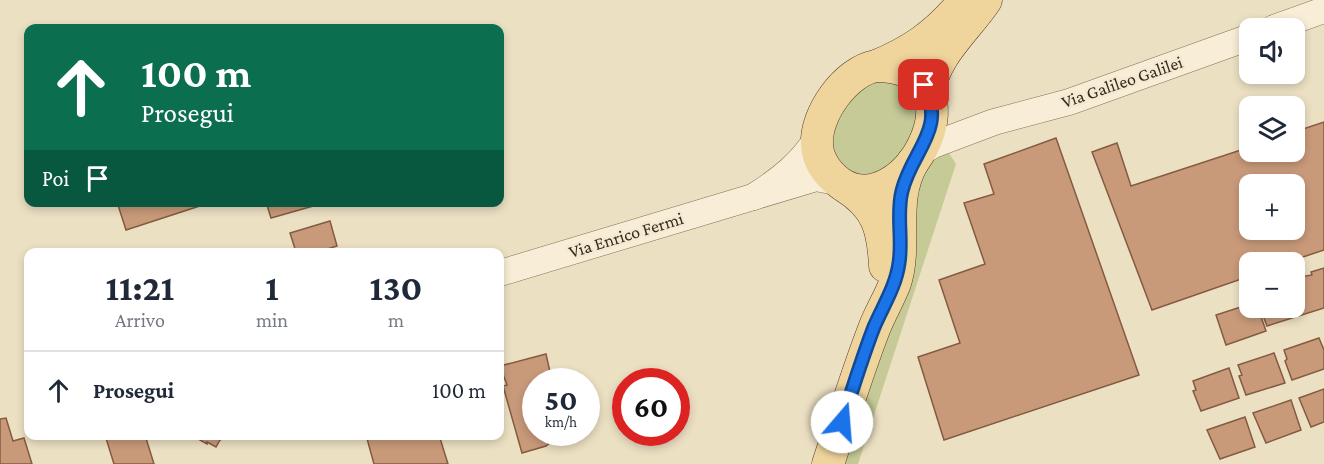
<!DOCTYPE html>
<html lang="it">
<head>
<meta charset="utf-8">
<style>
	:root { --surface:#fff; --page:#f6f6f7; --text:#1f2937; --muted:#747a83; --line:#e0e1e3 }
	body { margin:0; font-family:"Crimson Pro",serif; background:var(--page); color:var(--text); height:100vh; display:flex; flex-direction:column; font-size:22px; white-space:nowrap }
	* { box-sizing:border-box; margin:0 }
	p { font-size:20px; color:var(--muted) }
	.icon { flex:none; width:33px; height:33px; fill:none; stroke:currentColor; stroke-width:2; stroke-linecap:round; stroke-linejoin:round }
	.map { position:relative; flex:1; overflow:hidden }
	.panel { position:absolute; left:24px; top:248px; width:480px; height:192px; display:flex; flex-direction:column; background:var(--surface); border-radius:12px; box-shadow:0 3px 9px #0003 }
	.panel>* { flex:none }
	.hud { position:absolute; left:24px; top:24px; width:480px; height:183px; border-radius:12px; box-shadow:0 3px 9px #0003; background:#0b6e4f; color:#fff; overflow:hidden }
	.fabs { position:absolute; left:1239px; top:18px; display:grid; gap:12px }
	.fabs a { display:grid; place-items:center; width:66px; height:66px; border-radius:12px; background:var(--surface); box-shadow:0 3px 9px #0003; font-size:30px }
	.speed { position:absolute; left:522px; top:368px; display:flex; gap:12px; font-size:30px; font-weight:700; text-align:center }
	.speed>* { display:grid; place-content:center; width:78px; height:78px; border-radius:50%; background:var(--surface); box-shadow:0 3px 9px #0003; line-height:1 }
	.speed small { font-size:15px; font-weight:400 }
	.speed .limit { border:9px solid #d22; background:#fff; color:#111 }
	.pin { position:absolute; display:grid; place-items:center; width:51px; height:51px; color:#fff; margin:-26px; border-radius:12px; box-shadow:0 3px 9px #0006 }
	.me { position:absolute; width:66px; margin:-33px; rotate:18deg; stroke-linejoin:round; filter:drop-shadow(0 0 4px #0008) }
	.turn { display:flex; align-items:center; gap:21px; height:126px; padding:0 18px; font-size:27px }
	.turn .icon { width:78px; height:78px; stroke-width:2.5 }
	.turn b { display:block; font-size:42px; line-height:51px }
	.then { display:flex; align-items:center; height:57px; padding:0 18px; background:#0003; gap:12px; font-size:22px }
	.eta { display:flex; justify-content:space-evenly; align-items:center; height:102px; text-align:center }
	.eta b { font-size:36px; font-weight:700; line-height:42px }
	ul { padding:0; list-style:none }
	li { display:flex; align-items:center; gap:18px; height:78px; padding:0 18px; border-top:2px solid var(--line) }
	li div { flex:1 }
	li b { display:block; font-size:22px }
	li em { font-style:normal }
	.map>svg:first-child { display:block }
	.green { fill:#c5ca97 }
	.building { fill:#c99a7a; stroke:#845b41; stroke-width:1.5; fill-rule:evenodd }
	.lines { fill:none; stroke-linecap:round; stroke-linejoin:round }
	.minor-casing { stroke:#86715a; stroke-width:27 }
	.major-casing { stroke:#54402f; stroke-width:33 }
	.minor { stroke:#f8edd6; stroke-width:26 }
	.major { stroke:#efd49c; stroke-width:32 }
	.route-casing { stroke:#114b97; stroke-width:15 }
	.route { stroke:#1a73e8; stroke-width:10 }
	.labels { text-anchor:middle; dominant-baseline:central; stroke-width:5; stroke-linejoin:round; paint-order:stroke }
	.street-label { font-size:18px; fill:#362a1e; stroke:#f4ead2 }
</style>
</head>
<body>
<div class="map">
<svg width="1324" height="464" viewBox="0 0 1324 464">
	<rect width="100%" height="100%" fill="#ece0c3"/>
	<g class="green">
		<path d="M871,80L909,85L921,112L905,150L890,166L872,176L846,172L829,149L834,123L846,104Z"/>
		<path d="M947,150L956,164L858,464H841L908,214L928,160Z"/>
	</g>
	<g class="building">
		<path d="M1324,122V250L1288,262H1250V276L1152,310L1092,152L1117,143L1131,186L1250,147V152H1294V132ZM1250,184H1294V230H1250Z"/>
		<path d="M1056,138L1139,375L944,440L918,357L960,343L939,280L985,264L964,203L994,194L984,164Z"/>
		<path d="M117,202H212L126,230Z"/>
		<path d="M266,202H324V203L271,218Z"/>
		<path d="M330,221L337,246L318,252H296L290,233Z"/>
		<path d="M1324,268V308L1267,326L1260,308H1294V278L1312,275L1311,272Z"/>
		<path d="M1250,304V308H1258L1266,331L1226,345L1216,315Z"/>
		<path d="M1319,338L1324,350V369L1292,380L1285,361L1287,359L1284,350Z"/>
		<path d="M1274,353L1285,383L1246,395L1239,376L1242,375L1238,365Z"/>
		<path d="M546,354L550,372H554L556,381H536V432L562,433L546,446L522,453L503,386L507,385L500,366Z"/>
		<path d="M1229,368L1239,398L1201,411L1193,391L1196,390L1193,381Z"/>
		<path d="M1324,389V422L1311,427L1299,398Z"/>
		<path d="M1291,400L1301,430L1266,443L1253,413Z"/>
		<path d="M1245,417L1255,447L1220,459L1207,430Z"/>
		<path d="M6,418L13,441L24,438L32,464H0V419Z"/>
		<path d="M105,435H145L154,464H114Z"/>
		<path d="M191,435H229L220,440L216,447L207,442V444Z"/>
		<path d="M366,435H439L448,464H374Z"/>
	</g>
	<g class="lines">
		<defs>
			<g id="minor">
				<path d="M1274,28L1324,10"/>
				<path d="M819,135C802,163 780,180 753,197L816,178L841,183"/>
				<path d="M918,154L933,145L994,122L1069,102L1250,37"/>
				<path d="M500,273L753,197"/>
			</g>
			<g id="major">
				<path d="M876,66C990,67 905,227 840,183C828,174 818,161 817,145C815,114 846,71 876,66Z"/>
				<path d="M876,66C911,52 935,35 960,6"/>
				<path d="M929,94C932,57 966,30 986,0"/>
				<path d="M844,186C878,207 883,229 885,266"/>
				<path d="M828,464C843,419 857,373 874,329C880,313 889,299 895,283C908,242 890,201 913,162"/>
			</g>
		</defs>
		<use href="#minor" class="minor-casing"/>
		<use href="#major" class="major-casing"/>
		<use href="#minor" class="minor"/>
		<use href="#major" class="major"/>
	</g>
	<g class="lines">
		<defs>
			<path id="route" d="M842,422C852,390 862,358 874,327C883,306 896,286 899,263C903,239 896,214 902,191C912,150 947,130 924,85"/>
		</defs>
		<use href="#route" class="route-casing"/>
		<use href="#route" class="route"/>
	</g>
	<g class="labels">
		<g class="street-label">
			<text transform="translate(1122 82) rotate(-19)">Via Galileo Galilei</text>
			<text transform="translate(626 235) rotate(-17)">Via Enrico Fermi</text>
		</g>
	</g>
</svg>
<div class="fabs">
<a><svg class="icon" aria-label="sound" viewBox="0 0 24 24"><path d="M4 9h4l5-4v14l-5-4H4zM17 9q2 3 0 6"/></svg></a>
<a><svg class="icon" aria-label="layers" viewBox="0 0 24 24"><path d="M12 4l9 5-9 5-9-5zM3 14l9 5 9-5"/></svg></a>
<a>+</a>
<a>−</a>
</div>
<div class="speed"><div>50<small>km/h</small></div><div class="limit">60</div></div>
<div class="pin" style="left:924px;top:85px;background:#d93025"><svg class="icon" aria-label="arrive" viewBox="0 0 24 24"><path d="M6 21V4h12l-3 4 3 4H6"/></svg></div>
<svg class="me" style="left:842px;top:422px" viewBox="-20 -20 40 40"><circle r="19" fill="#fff"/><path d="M0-13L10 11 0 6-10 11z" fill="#1a73e8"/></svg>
<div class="hud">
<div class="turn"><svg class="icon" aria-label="ahead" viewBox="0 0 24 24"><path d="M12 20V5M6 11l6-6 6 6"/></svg><div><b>100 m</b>Prosegui</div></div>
<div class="then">Poi<svg class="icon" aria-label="arrive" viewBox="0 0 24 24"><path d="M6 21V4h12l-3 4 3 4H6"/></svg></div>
</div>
<section class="panel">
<div class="eta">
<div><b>11:21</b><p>Arrivo</p></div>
<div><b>1</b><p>min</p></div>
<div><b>130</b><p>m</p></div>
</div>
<ul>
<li><svg class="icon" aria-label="ahead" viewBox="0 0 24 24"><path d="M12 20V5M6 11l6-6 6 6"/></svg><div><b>Prosegui</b></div><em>100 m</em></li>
</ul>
</section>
</div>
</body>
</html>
